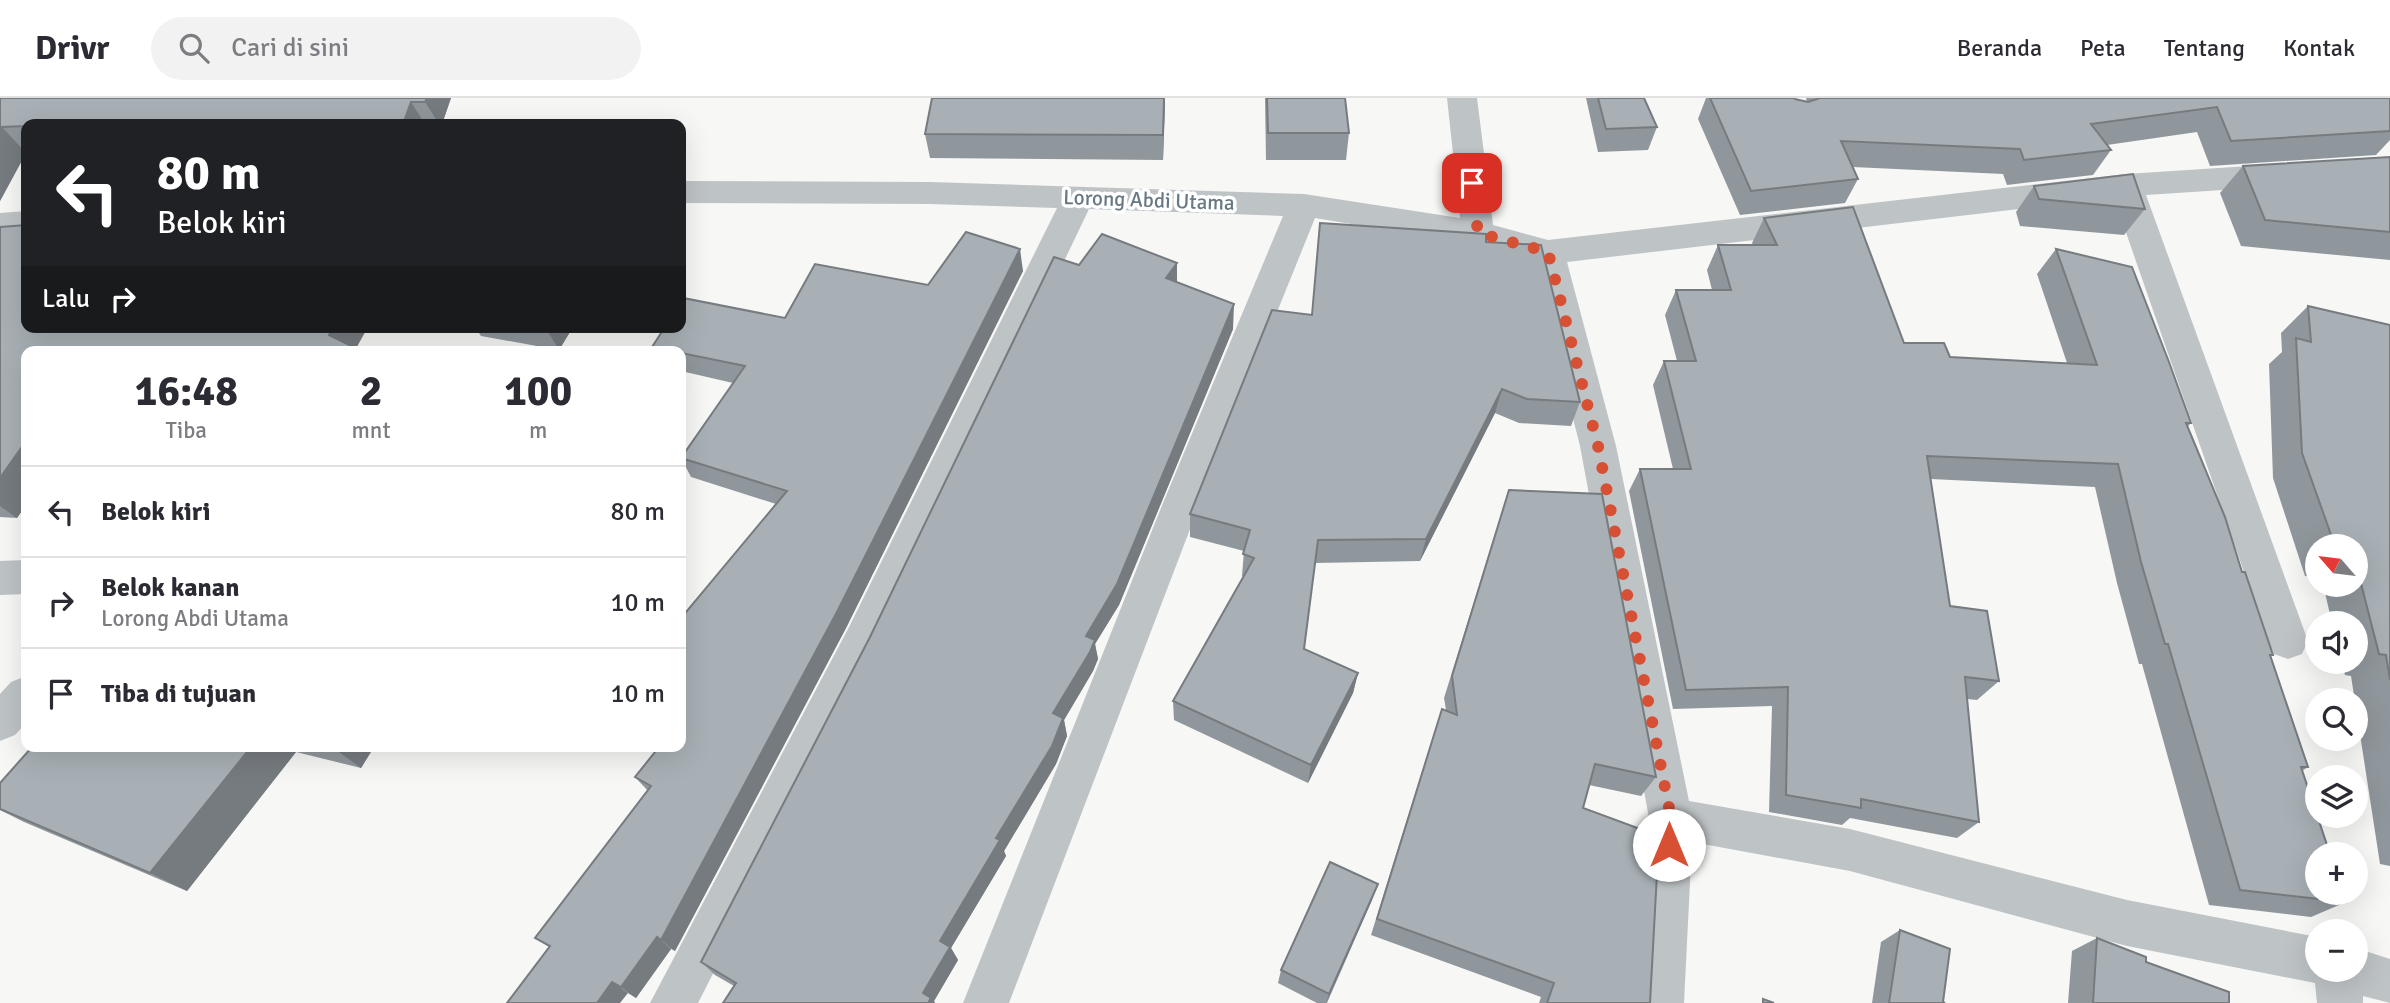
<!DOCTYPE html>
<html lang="id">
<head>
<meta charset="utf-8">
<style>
	:root { --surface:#fff; --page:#f2f2f3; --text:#2b2b33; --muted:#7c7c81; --line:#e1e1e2 }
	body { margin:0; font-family:Signika,sans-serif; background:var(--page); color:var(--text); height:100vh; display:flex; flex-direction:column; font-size:26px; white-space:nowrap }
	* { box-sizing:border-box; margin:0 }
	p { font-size:23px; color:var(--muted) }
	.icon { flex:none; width:38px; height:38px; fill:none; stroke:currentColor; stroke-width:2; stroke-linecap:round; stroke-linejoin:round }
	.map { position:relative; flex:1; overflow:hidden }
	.panel { position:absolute; left:21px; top:248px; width:665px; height:406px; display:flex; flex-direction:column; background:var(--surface); border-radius:14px; box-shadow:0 7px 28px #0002 }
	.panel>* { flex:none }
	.top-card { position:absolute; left:21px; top:21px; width:665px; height:214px; border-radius:14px; box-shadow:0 7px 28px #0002; background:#202124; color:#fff; overflow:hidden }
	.needle { width:46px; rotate:298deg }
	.tools { position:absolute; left:2305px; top:436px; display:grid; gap:14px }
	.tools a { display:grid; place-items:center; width:63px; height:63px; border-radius:50%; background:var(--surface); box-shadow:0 7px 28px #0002; font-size:35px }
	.pin { position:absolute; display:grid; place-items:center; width:60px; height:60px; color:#fff; margin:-30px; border-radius:14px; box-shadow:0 4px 10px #0006 }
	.me { position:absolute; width:77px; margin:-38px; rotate:0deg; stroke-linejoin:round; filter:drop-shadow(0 0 5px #0008) }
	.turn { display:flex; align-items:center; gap:24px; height:147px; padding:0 21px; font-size:32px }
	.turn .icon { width:91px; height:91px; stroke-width:2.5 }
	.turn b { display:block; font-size:49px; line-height:60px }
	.then { display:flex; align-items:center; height:66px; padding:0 21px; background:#0003; gap:14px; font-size:26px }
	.eta { display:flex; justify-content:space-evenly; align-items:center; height:119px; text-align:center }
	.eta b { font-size:42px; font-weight:800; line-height:49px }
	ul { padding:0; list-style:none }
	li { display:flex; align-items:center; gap:21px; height:91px; padding:0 21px; border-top:2px solid var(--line) }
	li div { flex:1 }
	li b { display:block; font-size:26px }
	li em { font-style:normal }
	header { display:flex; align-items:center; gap:42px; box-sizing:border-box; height:98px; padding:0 35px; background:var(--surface); border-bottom:2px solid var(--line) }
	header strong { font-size:33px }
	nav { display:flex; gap:38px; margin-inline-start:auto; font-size:24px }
	.search { width:490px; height:63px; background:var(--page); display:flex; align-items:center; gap:18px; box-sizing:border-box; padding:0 24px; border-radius:38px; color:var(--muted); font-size:26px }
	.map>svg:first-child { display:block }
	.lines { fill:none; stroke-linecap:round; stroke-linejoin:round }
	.street { fill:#bec3c6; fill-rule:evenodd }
	.wall { fill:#90979c }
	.shaded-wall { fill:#767b7f }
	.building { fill:#a8b0b5; stroke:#767b7f; stroke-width:2 }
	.route { stroke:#d75034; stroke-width:12; stroke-dasharray:0 21.6 }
	.labels { text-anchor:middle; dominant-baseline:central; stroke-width:7; stroke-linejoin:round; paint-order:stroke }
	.street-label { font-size:21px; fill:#687983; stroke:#fff }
</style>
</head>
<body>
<header>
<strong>Drivr</strong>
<div class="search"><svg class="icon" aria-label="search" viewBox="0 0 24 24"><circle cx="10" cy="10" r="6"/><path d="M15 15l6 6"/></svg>Cari di sini</div>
<nav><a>Beranda</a><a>Peta</a><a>Tentang</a><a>Kontak</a></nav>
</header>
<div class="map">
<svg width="2390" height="905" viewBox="0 0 2390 905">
	<rect width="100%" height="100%" fill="#f7f7f5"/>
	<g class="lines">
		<g class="street">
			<path d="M1447,0H1477L1493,127L1548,142L2126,76L2390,59V81L2146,97L2308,543L2302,556L2288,561L2274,556L2268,543L2114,100L1567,164L1616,348L1689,703L1850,731L2127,802L2317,839V872H2356V850L2390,861V905L2363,898V905H2317L2315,885L2127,848L1850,773L1692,744L1684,905H1638L1649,720L1580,348L1533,162L1478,147L1315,120L1200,405L1009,905H963L1163,405L1283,118L1089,111L876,557L698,905H650L848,531L1057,110L930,106L681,105V83L930,84L1304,96L1460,120Z"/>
			<path d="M26,113V137L0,139V115Z"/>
			<path d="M26,462V496L0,497V463Z"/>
			<path d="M26,578V625L15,637L0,643V596L11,584Z"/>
		</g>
	</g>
	<g class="wall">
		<path d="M0,0H451L442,26H26V55L0,103Z"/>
		<path d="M932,0H1165L1163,62L930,60L925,36Z"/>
		<path d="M1265,0H1345L1349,35L1346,62H1266Z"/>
		<path d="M1586,0H1644L1657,29L1648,52L1598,54Z"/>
		<path d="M1706,0H1794L1795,1L1807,4L1806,0H2390V42L2376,57L2210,68L2197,34L2107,47L2111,52L2093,77L2007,87L2003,76L1853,69L1858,81L1845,105L1740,117L1698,21Z"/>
		<path d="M2390,59V162L2241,148L2220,95L2243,68Z"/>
		<path d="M2034,88L2145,111L2124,137L2020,128L2016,114Z"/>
		<path d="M1764,120L1904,245L1950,259L2067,265L2037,176L2056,151L2191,325L2187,329L2273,557L2271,558L2308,669L2302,673L2346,804L2311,819L2209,807L2142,566H2139L2117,485L2095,389L1931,381L1950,508L1999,583L1977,602L1967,601L1979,724L1957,740L1850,720L1842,727L1769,714L1772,608L1673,611L1629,393L1640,371H1673L1653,287L1664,263H1677L1665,217L1676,192H1712L1707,172L1718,147H1753L1752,145Z"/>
		<path d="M1320,125L1486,144L1580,304L1571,328L1519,325L1495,315L1420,463L1315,465L1304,551L1358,575L1353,595L1308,685L1174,622L1173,603L1244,479L1242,478L1244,453L1190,439V416L1312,217Z"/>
		<path d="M0,129L26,254V407L17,420L0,419Z"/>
		<path d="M1079,167L1177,185L1233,231L1119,507L1095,546L1098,561L1093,573L1064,622L1067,638L1056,666L1004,753L1006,758L951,850L958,862L934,903L935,905H723L734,888L715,877L701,864Z"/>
		<path d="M1023,173L846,530L675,853L671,851L636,900L549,849L535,840L648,693L635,679L681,649L776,406L691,379L681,360L733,285L681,273V254H655L652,249L928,187Z"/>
		<path d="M2308,208L2390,227V768L2380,766L2351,578L2345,577L2341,564H2356V525H2332L2323,486H2356V448H2317V479L2305,478L2273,380L2269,266L2282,254L2281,235Z"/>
		<path d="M475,229H573L559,252L481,238Z"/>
		<path d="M1509,392L1656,679L1641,698L1589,687L1583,710L1650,905H1539L1541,899L1371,837L1435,632L1442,611L1446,612L1444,600L1501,417Z"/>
		<path d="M32,649H374L361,670L296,654L187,793L24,724L0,712V685Z"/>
		<path d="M1372,802L1327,905H1317L1278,885L1281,872Z"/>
		<path d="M1900,832L1943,904L1945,905H1872L1881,844Z"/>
		<path d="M2097,840L2146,864L2229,905H2068L2072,853Z"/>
	</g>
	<g class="shaded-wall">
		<path d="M427,0H451L442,26H439L425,4Z"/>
		<path d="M1164,0H1165L1163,62V37Z"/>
		<path d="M411,4L425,26H403Z"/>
		<path d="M2,29L26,55L0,103V32Z"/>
		<path d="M1020,151L1023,173L846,530L675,853L661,842Z"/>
		<path d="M1177,165V189L1166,180Z"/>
		<path d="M1234,206L1233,231L1119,507L1095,546L1098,561L1093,573L1064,622L1067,638L1056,666L1004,753L1006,758L951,850L958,862L934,903L935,905H928L923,895L940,843L996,740L1053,615L1086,538Z"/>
		<path d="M334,229H368L354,254L329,237Z"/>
		<path d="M545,229H573L559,252Z"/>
		<path d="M1502,291L1495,315L1420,463L1426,441Z"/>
		<path d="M26,343V407L17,420L0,408V380Z"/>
		<path d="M1358,575L1353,595L1308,685L1311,667Z"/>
		<path d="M251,649H289L296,654L187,793L150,775Z"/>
		<path d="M332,649H374L361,670Z"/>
		<path d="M1378,786L1372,802L1326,905L1329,896Z"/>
		<path d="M657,839L671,851L636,900L621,889Z"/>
		<path d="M612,884L628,895L620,905H597Z"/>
	</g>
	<g class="building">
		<path d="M0,0H427L425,4H411L403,26H120L121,23L60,26H26V28L2,29L0,32Z"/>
		<path d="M932,0H1164L1163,37L925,36Z"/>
		<path d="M1267,0H1345L1349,35H1268Z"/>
		<path d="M1598,0H1644L1657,29L1606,31Z"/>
		<path d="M1710,0H1794L1795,1L1808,4L1820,0H2390V33L2231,43L2217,9L2091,26L2111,52L2024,62L2020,51L1841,43L1858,81L1751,93Z"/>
		<path d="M2390,59V134L2265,122L2243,68Z"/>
		<path d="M2133,76L2145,111L2039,101L2034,88Z"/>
		<path d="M1853,109L1904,245H1944L1950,259L2097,267L2056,151L2132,169L2169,264L2191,325H2186L2225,419L2242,474H2245L2273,557H2270L2308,669H2301L2330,756H2317V794H2342L2346,804L2240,792L2168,546H2165L2141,464L2118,366L1927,358L1950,508L1987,513L1999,583L1965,579L1979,724L1861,701V710L1786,697L1788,589L1686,592L1640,371H1691L1664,263H1696L1676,192H1731L1718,147H1777L1764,120Z"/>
		<path d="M1320,125L1486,136V144L1541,147L1580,304L1527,301L1502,291L1426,441L1318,442L1304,551L1358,575L1311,667L1173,603L1254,460L1243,456L1250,432L1190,416L1272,212L1312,217Z"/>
		<path d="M26,127V229H334L329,237L364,254H26V343L0,380V129Z"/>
		<path d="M966,134L1020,151L838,512L661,842L657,839L621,889L612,884L597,905H507L550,848L535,840L651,688L635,679L659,649H681V520L787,393L681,360L745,268L681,255V254H675L652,249L665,229H681V204L683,200L785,220L815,166L928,187Z"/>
		<path d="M1102,136L1177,165L1166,180L1234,206L1117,486L1086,538L1095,542L1090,554L1053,615L1063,620L1052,648L996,740L1000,742L940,843L950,849L923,895L931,900L928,905H723L736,885L701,864L870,539L1054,159L1079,167Z"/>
		<path d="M2308,208L2390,227V582L2386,557L2379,556L2356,466V448H2335L2302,355L2296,240L2311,244Z"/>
		<path d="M1509,392L1602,396L1656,679L1595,666L1583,710L1659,738L1650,905H1547L1554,885L1377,821L1442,611L1457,617L1452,578Z"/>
		<path d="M32,649H251L150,775L0,711V685Z"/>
		<path d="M1330,764L1378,786L1329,896L1281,872Z"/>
		<path d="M1900,832L1950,851L1943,904L1945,905H1889Z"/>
		<path d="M2097,840L2146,859V864L2229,894V905H2093Z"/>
		<path d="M1763,901L1774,905H1763Z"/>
	</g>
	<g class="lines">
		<path class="route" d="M1472,85L1478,135L1548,154L1598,348L1671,720L1669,747"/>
	</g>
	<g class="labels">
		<g class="street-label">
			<text transform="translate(1149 102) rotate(2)">Lorong Abdi Utama</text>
		</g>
	</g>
</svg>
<div class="tools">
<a><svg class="needle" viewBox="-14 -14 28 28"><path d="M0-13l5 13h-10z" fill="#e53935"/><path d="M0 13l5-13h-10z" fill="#7c7c81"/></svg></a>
<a><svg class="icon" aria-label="sound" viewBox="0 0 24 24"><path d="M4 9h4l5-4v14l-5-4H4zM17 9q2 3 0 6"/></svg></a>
<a><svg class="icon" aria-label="search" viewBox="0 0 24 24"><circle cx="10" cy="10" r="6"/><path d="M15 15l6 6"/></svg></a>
<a><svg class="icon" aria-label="layers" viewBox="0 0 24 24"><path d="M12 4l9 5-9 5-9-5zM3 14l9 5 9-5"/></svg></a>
<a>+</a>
<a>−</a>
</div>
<div class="pin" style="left:1472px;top:85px;background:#d93025"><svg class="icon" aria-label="arrive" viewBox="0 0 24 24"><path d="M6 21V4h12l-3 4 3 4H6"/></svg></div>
<svg class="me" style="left:1669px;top:747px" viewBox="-20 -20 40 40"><circle r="19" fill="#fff"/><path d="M0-13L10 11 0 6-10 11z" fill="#d75034"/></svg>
<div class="top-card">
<div class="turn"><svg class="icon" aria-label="left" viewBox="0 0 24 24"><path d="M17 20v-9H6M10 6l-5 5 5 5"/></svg><div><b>80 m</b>Belok kiri</div></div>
<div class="then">Lalu<svg class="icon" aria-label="right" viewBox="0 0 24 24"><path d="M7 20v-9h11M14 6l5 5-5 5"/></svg></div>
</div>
<section class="panel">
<div class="eta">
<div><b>16:48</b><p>Tiba</p></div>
<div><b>2</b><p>mnt</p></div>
<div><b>100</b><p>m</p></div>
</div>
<ul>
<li><svg class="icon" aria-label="left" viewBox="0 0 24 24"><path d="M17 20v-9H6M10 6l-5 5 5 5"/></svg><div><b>Belok kiri</b></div><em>80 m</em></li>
<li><svg class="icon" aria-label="right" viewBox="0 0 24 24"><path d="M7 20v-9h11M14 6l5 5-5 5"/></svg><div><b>Belok kanan</b><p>Lorong Abdi Utama</p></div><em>10 m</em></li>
<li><svg class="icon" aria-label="arrive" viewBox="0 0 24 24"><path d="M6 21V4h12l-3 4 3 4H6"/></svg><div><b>Tiba di tujuan</b></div><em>10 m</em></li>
</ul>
</section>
</div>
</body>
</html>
